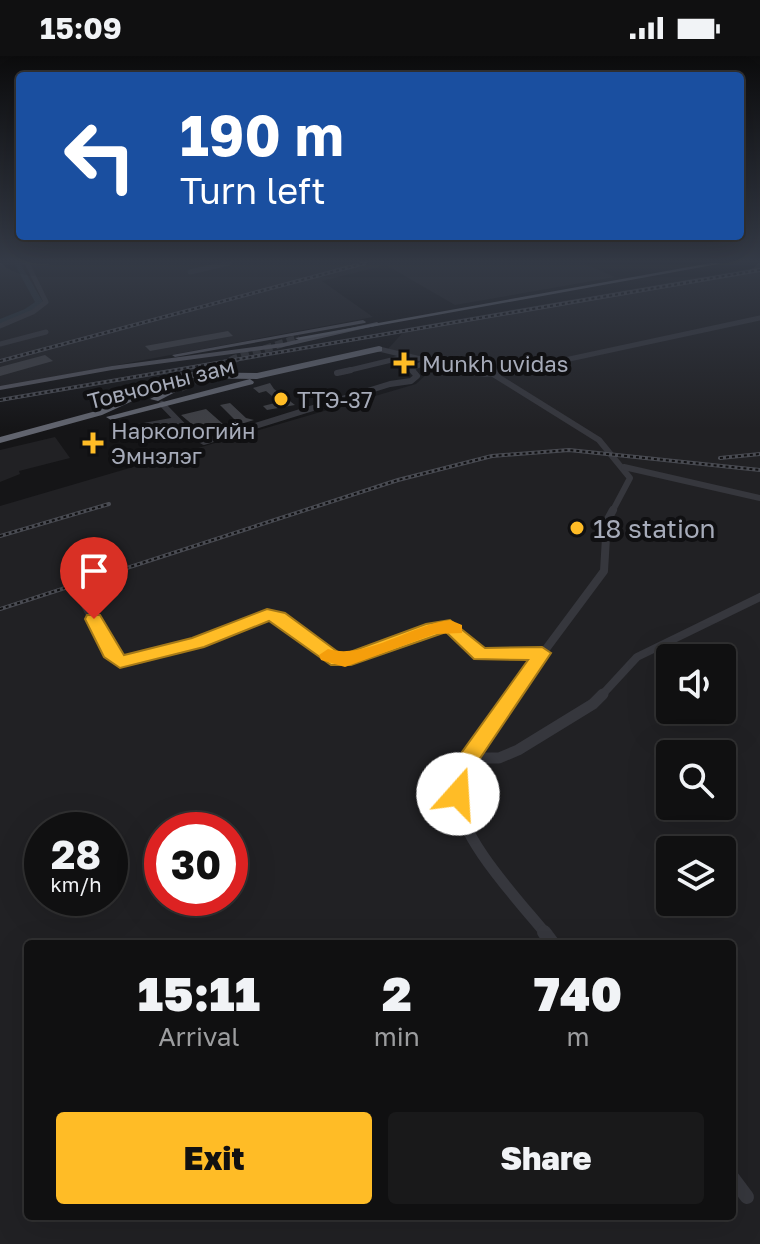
<!DOCTYPE html>
<html lang="en">
<head>
<meta charset="utf-8">
<style>
	:root { --surface:#101011; --page:#19191a; --text:#f1f3f6; --muted:#9c9d9f; --line:#303031; --accent:#ffbc26 }
	body { margin:0; font-family:"Golos Text",sans-serif; background:var(--page); color:var(--text); height:100vh; display:flex; flex-direction:column; font-size:30px; white-space:nowrap }
	* { box-sizing:border-box; margin:0 }
	p { font-size:26px; color:var(--muted) }
	.icon { flex:none; width:44px; height:44px; fill:none; stroke:currentColor; stroke-width:2; stroke-linecap:round; stroke-linejoin:round }
	.map { position:relative; flex:1; overflow:hidden }
	.details { position:absolute; left:24px; top:884px; width:712px; height:280px; display:flex; flex-direction:column; background:var(--surface); border-radius:8px; box-shadow:0 8px 32px #0002,0 0 0 2px var(--line) }
	.details>* { flex:none }
	.guide { position:absolute; left:16px; top:16px; width:728px; height:168px; border-radius:8px; box-shadow:0 8px 32px #0002,0 0 0 2px var(--line); background:#1a4fa0; color:#fff; overflow:hidden }
	.fabs { position:absolute; left:656px; top:588px; display:grid; gap:16px }
	.fabs a { display:grid; place-items:center; width:80px; height:80px; border-radius:8px; background:var(--surface); box-shadow:0 8px 32px #0002,0 0 0 2px var(--line); font-size:40px }
	.speed { position:absolute; left:24px; top:756px; display:flex; gap:16px; font-size:40px; font-weight:700; text-align:center }
	.speed>* { display:grid; place-content:center; width:104px; height:104px; border-radius:50%; background:var(--surface); box-shadow:0 8px 32px #0002,0 0 0 2px var(--line); line-height:1 }
	.speed small { font-size:20px; font-weight:400 }
	.speed .limit { border:12px solid #d22; background:#fff; color:#111 }
	.pin { position:absolute; display:grid; place-items:center; width:68px; height:68px; color:#fff; margin:-82px -34px; border-radius:50% 50% 50% 0; rotate:-45deg; box-shadow:0 0 8px #0007 }
	.pin .icon { rotate:45deg }
	.me { position:absolute; width:88px; margin:-44px; rotate:19deg; stroke-linejoin:round; filter:drop-shadow(0 0 6px #0008) }
	.turn { display:flex; align-items:center; gap:28px; height:168px; padding:0 32px; font-size:36px }
	.turn .icon { width:104px; height:104px; stroke-width:2.5 }
	.turn b { display:block; font-size:56px; line-height:68px }
	.eta { display:flex; justify-content:space-evenly; align-items:center; height:136px; text-align:center }
	.eta b { font-size:48px; font-weight:800; line-height:56px }
	.primary-button { display:flex; gap:16px; margin-top:auto; padding:16px 32px }
	.primary-button a { flex:1; height:92px; border-radius:8px; background:var(--accent); color:#111; font-size:32px; font-weight:800; line-height:92px; text-align:center }
	.primary-button a+a { background:var(--page); color:var(--text) }
	.status { display:flex; justify-content:space-between; align-items:center; height:56px; padding:0 40px; background:var(--surface); direction:ltr }
	.status svg { height:22px; fill:currentColor }
	.map>svg:first-child { display:block }
	.built { fill:#212124; fill-rule:evenodd }
	.lines { fill:none; stroke-linecap:round; stroke-linejoin:round }
	.river { fill:#2a343c; fill-rule:evenodd }
	.building { fill:#3f4045 }
	.highway-tunnel-far1 { stroke:#323337; stroke-width:8; stroke-dasharray:8 4; stroke-linecap:butt }
	.highway-tunnel { stroke:#323337; stroke-width:10; stroke-dasharray:10 5; stroke-linecap:butt }
	.minor-far4 { stroke:#36373d; stroke-width:5 }
	.minor-far3 { stroke:#36373d; stroke-width:6 }
	.minor-far2 { stroke:#36373d; stroke-width:8 }
	.minor-far1 { stroke:#36373d; stroke-width:11 }
	.minor { stroke:#36373d; stroke-width:14 }
	.major { fill:#52535c; fill-rule:evenodd }
	.highway { fill:#61646e; fill-rule:evenodd }
	.rail-casing { stroke:#494b52; stroke-width:4 }
	.rail { stroke:#101012; stroke-width:2; stroke-dasharray:3; stroke-linecap:butt }
	.route { fill:#ffbc26; stroke:#a67a19; stroke-width:2 }
	.slow { fill:#f59e0b }
	.poi-dot { fill:#ffbc26; stroke:#101012; stroke-width:3 }
	.labels { text-anchor:middle; dominant-baseline:central; stroke-width:8; stroke-linejoin:round; paint-order:stroke }
	.far-poi-label { font-size:22px; fill:#a6abb9; stroke:#101012; text-anchor:start }
	.far-street-label { font-size:22px; fill:#a6abb9; stroke:#101012 }
	.poi-label { font-size:26px; fill:#a6abb9; stroke:#101012; text-anchor:start }
</style>
</head>
<body>
<div class="status"><b>15:09</b><svg viewBox="0 0 49 12"><path d="M0 12V9h3v3zM5 12V6h3v6zM10 12V3h3v9zM15 12V0h3v12zM26 1h20v11H26zM47 4h2v5h-2z"/></svg></div>
<div class="map">
<svg width="760" height="1188" viewBox="0 0 760 1188">
	<rect width="100%" height="100%" fill="#151517"/>
	<g class="built">
		<path d="M0,207H583L615,221L455,249L386,209L322,225L373,261L0,331Z"/>
		<path d="M760,211V1188H0V450L416,328L441,305L388,293L407,272ZM670,602H722V654H670ZM670,698H722V750H670ZM42,774H110V842H42ZM162,774H230V842H162ZM670,794H722V846H670ZM28,888H732V1160H28Z"/>
		<path d="M55,381L70,402L19,415L20,418L0,426V394Z"/>
	</g>
	<g class="lines">
		<path class="river" d="M14,207H20L43,246L31,257L0,268V263L25,253L35,246Z"/>
	</g>
	<g class="building">
		<path d="M228,275L233,280L150,295L145,290Z"/>
		<path d="M45,299L53,305L0,320V311Z"/>
		<path d="M270,327L274,333L295,349L267,354L263,350L279,346L266,335L259,337L253,332Z"/>
		<path d="M230,347L246,362L254,364L205,379L181,359L206,353L223,368L236,365L220,349Z"/>
	</g>
	<g class="lines">
		<path class="highway-tunnel-far1" d="M209,316L234,303L299,282"/>
		<path class="highway-tunnel" d="M180,331L213,314"/>
		<g class="minor-far4">
			<path d="M190,216L229,207"/>
			<path d="M0,270L33,256L46,246L27,207"/>
			<path d="M0,288L46,276"/>
			<path d="M379,293L476,316"/>
			<path d="M342,316L404,301"/>
			<path d="M413,316L411,313L428,305"/>
			<path d="M509,316L760,262"/>
		</g>
		<g class="minor-far3">
			<path d="M467,314L485,318L518,314"/>
			<path d="M337,317L351,314"/>
			<path d="M493,318L599,384L630,422L612,456"/>
			<path d="M162,348L192,379L204,386L390,328L411,325L417,320L412,314"/>
			<path d="M116,375L177,364"/>
			<path d="M624,411L760,442"/>
		</g>
		<g class="minor-far2">
			<path d="M77,534L110,596L120,606L197,587L271,559L338,604L345,605L432,572L450,570L481,599L542,597"/>
			<path d="M511,640L604,515L607,465L613,454"/>
			<path d="M601,640L637,601L760,541"/>
		</g>
		<g class="minor-far1">
			<path d="M512,638C493,667 459,702 458,740C457,780 521,847 546,878"/>
			<path d="M469,702H499L518,694L593,648L603,638"/>
		</g>
		<g class="minor">
			<path d="M544,876L553,888"/>
			<path d="M732,1121L747,1141"/>
		</g>
		<g class="major">
			<path d="M363,264L366,266L365,267L175,301L172,299Z"/>
			<path d="M377,266L380,268L379,269L283,291L112,314L0,334V330L112,310L283,287Z"/>
		</g>
		<g class="highway">
			<path d="M711,207H724L299,284L295,282Z"/>
			<path d="M379,290L382,291V295L257,323L183,322L102,359L0,387V381L96,355L182,316L257,317Z"/>
			<path d="M250,323L254,326L253,328L111,364L106,361Z"/>
			<path d="M177,329L185,331L158,345L150,343Z"/>
		</g>
		<defs>
			<g id="rail">
				<path d="M0,305L365,207"/>
				<path d="M0,344L760,214"/>
				<path d="M720,402L760,398"/>
				<path d="M0,480L109,448"/>
				<path d="M0,553L398,424L492,400L569,394L760,414"/>
			</g>
		</defs>
		<use href="#rail" class="rail-casing"/>
		<use href="#rail" class="rail"/>
	</g>
	<linearGradient id="sky" x2="0" y2="1"><stop stop-color="#0c0c0d"/><stop offset="0.55" stop-color="#353b47"/><stop offset="1" stop-color="#353b47" stop-opacity="0"/></linearGradient>
	<rect width="760" height="373" fill="url(#sky)"/>
	<path class="route" d="M267,553L285,557L342,599L426,568L450,564L485,592L542,591L551,597L479,704L465,744H450L447,738L462,696L528,604L474,603L446,576L351,609H331L269,565L204,591L120,612L104,601L85,563L87,559H100L124,599L192,582Z"/>
	<path class="slow" d="M450,564L462,569V577L435,578L345,611L321,604L319,599L328,593C366,604 410,569 450,564Z"/>
	<g class="poi-dot">
		<path d="M400 295h8v8h8v8h-8v8h-8v-8h-8v-8h8z"/>
		<circle cx="281" cy="343" r="8"/>
		<path d="M89 375h8v8h8v8h-8v8h-8v-8h-8v-8h8z"/>
		<circle cx="577" cy="472" r="8"/>
	</g>
	<g class="labels">
		<g class="far-poi-label">
			<text x="422" y="307">Munkh uvidas</text>
			<text x="297" y="343">ТТЭ-37</text>
			<text x="111" y="374">Наркологийн<tspan x="111" dy="25">Эмнэлэг</tspan></text>
		</g>
		<g class="far-street-label">
			<text transform="translate(161 327) rotate(-14)">Товчооны зам</text>
		</g>
		<g class="poi-label">
			<text x="593" y="472">18 station</text>
		</g>
	</g>
</svg>
<div class="fabs">
<a><svg class="icon" aria-label="sound" viewBox="0 0 24 24"><path d="M4 9h4l5-4v14l-5-4H4zM17 9q2 3 0 6"/></svg></a>
<a><svg class="icon" aria-label="search" viewBox="0 0 24 24"><circle cx="10" cy="10" r="6"/><path d="M15 15l6 6"/></svg></a>
<a><svg class="icon" aria-label="layers" viewBox="0 0 24 24"><path d="M12 4l9 5-9 5-9-5zM3 14l9 5 9-5"/></svg></a>
</div>
<div class="speed"><div>28<small>km/h</small></div><div class="limit">30</div></div>
<div class="pin" style="left:94px;top:563px;background:#d93025"><svg class="icon" aria-label="arrive" viewBox="0 0 24 24"><path d="M6 21V4h12l-3 4 3 4H6"/></svg></div>
<svg class="me" style="left:458px;top:738px" viewBox="-20 -20 40 40"><circle r="19" fill="#fff"/><path d="M0-13L10 11 0 6-10 11z" fill="#ffbc26"/></svg>
<div class="guide">
<div class="turn"><svg class="icon" aria-label="left" viewBox="0 0 24 24"><path d="M17 20v-9H6M10 6l-5 5 5 5"/></svg><div><b>190 m</b>Turn left</div></div>
</div>
<section class="details">
<div class="eta">
<div><b>15:11</b><p>Arrival</p></div>
<div><b>2</b><p>min</p></div>
<div><b>740</b><p>m</p></div>
</div>
<div class="primary-button"><a>Exit</a><a>Share</a></div>
</section>
</div>
</body>
</html>
